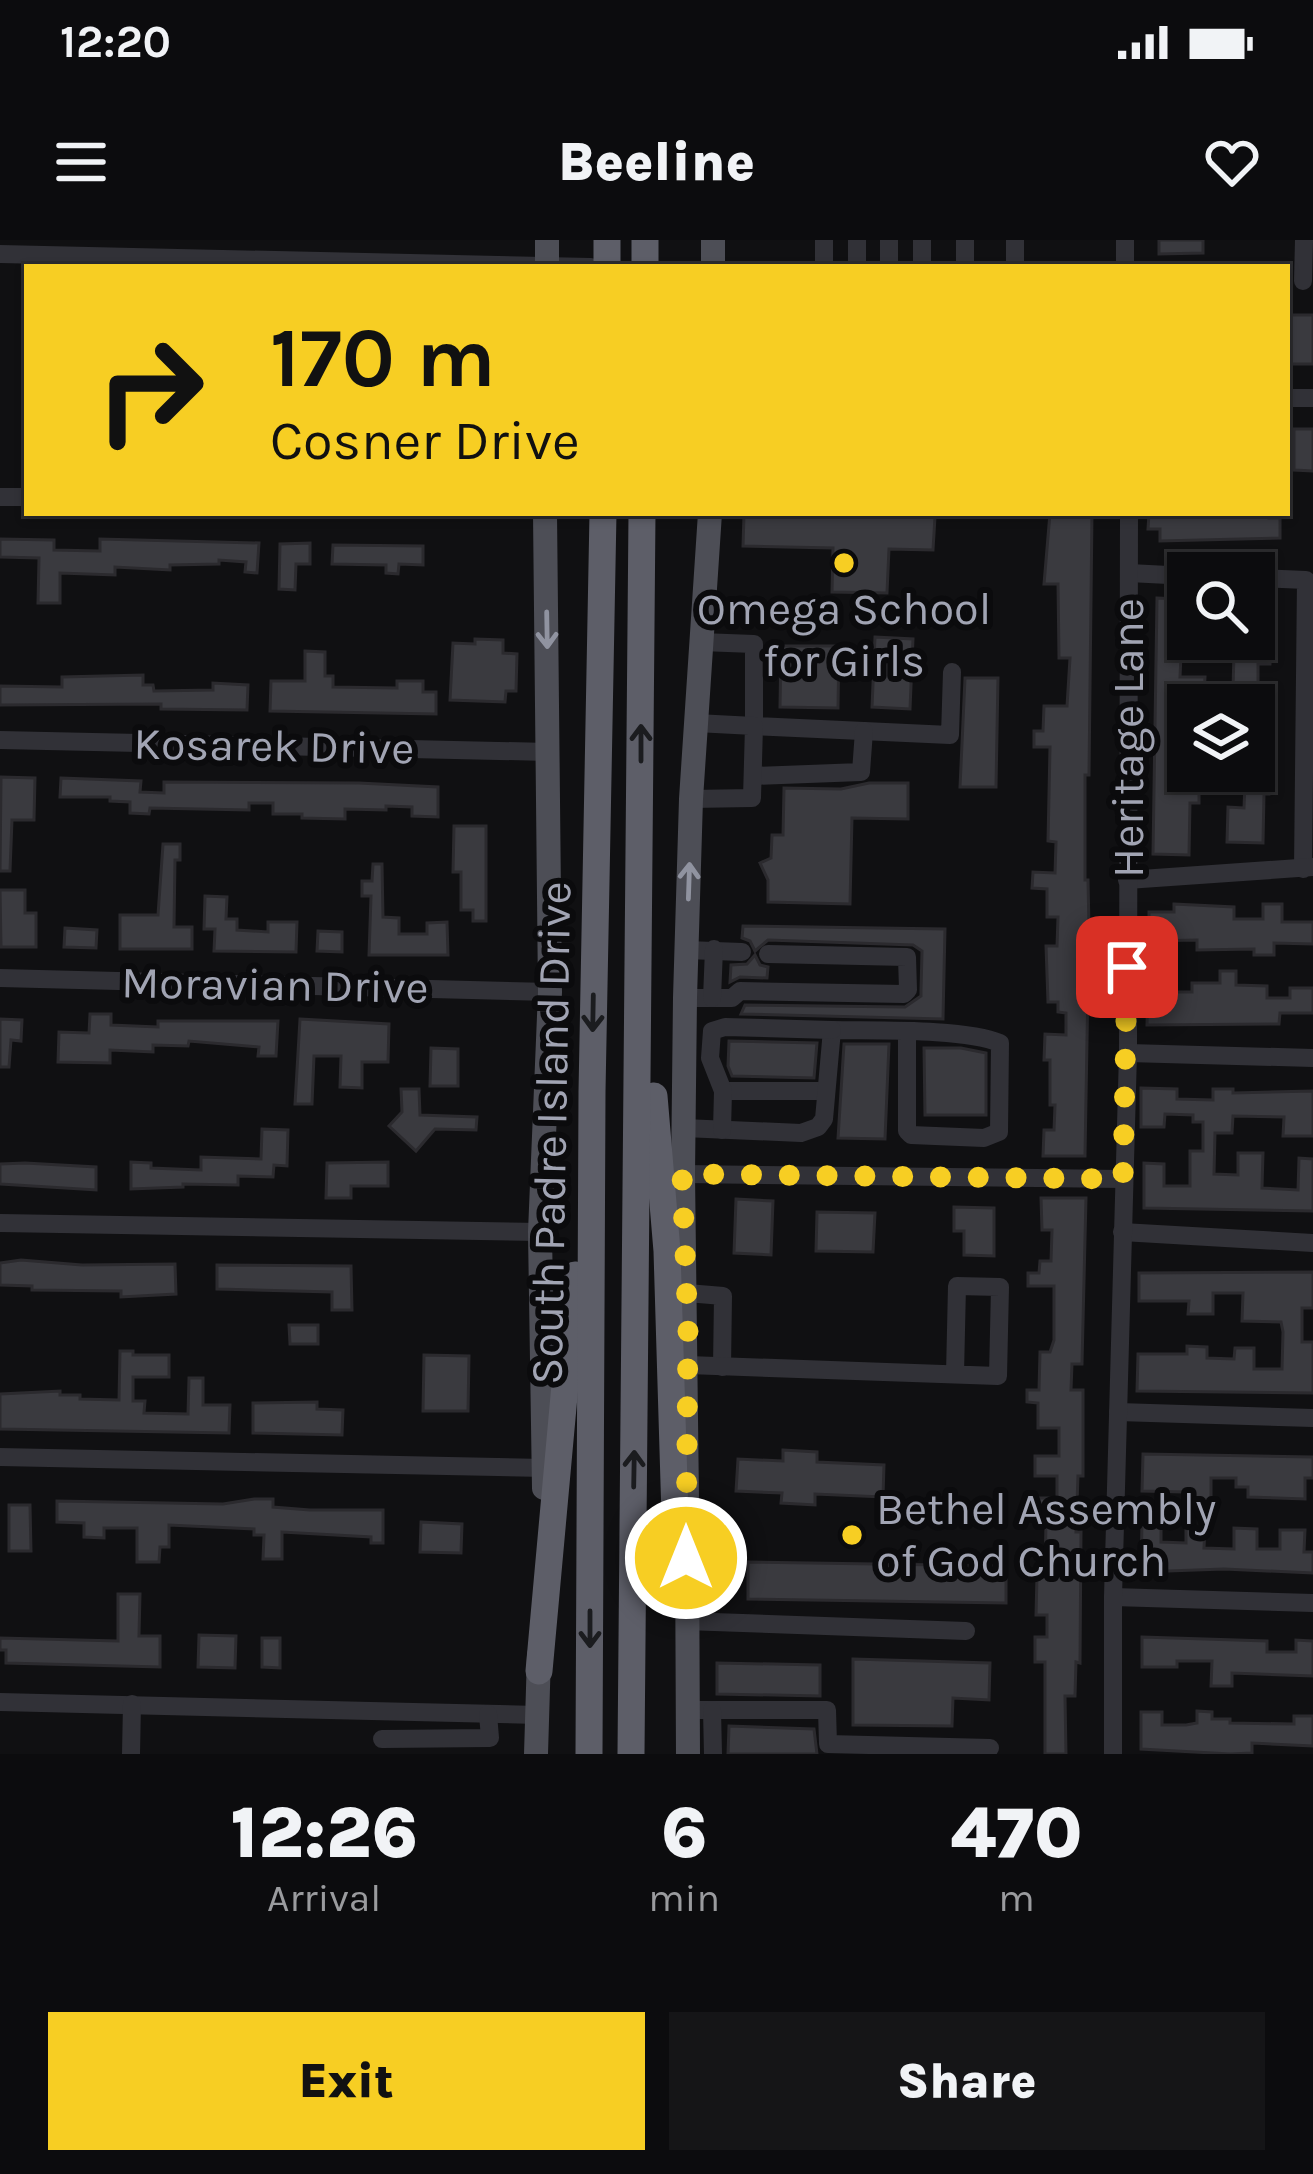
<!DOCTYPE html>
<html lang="en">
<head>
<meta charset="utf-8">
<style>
	:root { --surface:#0c0c0e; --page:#151517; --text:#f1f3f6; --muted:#9a9b9e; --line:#2c2c2e; --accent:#f7ce23 }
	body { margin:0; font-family:Karla,sans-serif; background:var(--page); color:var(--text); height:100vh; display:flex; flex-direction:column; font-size:45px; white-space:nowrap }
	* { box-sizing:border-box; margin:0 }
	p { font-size:39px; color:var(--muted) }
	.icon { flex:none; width:66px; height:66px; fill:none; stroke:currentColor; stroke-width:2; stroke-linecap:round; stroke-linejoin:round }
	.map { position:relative; height:1514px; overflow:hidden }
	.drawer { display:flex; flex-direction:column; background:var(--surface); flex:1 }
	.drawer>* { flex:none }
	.hud { position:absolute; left:24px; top:24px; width:1266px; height:252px; border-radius:0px; box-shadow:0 3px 9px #0004,0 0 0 3px var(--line); background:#f7ce23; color:#111; overflow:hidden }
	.fabs { position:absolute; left:1167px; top:312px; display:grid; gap:24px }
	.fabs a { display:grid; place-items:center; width:108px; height:108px; border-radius:0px; background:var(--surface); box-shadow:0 3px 9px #0004,0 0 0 3px var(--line); font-size:60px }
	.pin { position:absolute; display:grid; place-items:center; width:102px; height:102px; color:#fff; margin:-51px; border-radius:24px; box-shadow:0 6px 18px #0006 }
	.me { position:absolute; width:132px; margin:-66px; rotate:0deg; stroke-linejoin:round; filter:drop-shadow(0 0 9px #0008) }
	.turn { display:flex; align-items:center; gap:42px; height:252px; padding:0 48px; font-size:54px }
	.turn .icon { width:156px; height:156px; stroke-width:2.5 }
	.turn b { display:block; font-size:84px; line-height:102px }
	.eta { display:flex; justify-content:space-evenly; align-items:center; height:204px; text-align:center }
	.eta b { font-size:72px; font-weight:800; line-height:84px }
	.action { display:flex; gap:24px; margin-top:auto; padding:24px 48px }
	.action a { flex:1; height:138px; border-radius:0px; background:var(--accent); color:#111; font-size:48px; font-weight:800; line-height:138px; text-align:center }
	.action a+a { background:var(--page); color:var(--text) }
	.status { display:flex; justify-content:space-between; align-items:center; height:84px; padding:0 60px; background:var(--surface); direction:ltr }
	.status svg { height:33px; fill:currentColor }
	header { display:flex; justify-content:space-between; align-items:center; height:156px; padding:0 48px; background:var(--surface); font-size:54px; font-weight:800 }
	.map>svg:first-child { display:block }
	.building { fill:#3a3a3f; stroke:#2b2a2e; stroke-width:3 }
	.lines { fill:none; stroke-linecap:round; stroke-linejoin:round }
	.minor { stroke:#313137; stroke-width:18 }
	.major { stroke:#4d4e56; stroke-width:24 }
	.highway { stroke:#5d5e68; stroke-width:27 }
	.oneway { stroke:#9093a0 }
	.oneway2 { stroke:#1b1c1f }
	.route { stroke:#f7ce23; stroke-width:21; stroke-dasharray:0 37.8 }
	.poi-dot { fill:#f7ce23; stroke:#0b0b0d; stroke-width:4.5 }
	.labels { text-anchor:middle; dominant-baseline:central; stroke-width:12; stroke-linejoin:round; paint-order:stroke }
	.poi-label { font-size:45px; fill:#a1a4b3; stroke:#0b0b0d }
	.street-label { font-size:45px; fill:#a1a4b3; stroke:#0b0b0d }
</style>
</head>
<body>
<div class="status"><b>12:20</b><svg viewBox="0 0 49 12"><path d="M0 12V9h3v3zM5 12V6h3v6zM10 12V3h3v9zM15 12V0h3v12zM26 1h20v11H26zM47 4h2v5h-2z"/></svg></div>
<header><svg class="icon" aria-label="menu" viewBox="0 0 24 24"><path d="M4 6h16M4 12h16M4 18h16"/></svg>Beeline<svg class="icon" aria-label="heart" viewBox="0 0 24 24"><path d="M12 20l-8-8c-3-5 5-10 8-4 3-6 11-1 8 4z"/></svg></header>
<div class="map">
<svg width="1313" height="1514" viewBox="0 0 1313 1514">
	<rect width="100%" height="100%" fill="#101012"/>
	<g class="building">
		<path d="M1159,0H1203V13L1159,14Z"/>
		<path d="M1290,75H1313V124H1287Z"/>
		<path d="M1294,189H1313V231L1294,230Z"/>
		<path d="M1050,273H1092L1089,535H1085V640H1088L1089,687L1085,916H1043L1044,890H1054L1055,865H1050V820H1044L1045,794L1066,795V773L1058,772V762H1048L1046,706H1057L1058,677H1047V649L1032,648L1033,632L1055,633L1056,602L1048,601L1050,507H1034V491H1043L1044,466H1067L1070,418H1059L1058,344H1044Z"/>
		<path d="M1149,273H1269V278H1280V298L1160,301V289H1148Z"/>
		<path d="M744,274L935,277L933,310L889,309L887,353L832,352L833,308L743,306Z"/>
		<path d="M0,299L54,300V310L100,311V299L259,303L257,333L245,332L246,322L219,320V324L170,325V330L115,327V335L60,333V363H38L39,318L0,317Z"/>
		<path d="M310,303V324H296L295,350L279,349L280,304Z"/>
		<path d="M333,305L423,306V325L399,324L398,334L386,333V325L332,324Z"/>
		<path d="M1254,357H1272L1270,424H1258V465H1270L1269,554H1264L1263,603L1227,602L1228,567L1244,568L1245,542H1212V531H1254V465H1235L1233,449L1234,412H1254Z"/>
		<path d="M1157,358L1179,359L1178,371H1188V395H1182L1180,437H1205L1204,457H1179L1178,486H1188V506H1176V533L1199,534V563H1190L1189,615L1153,614Z"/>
		<path d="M875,397L913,399L910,469L872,467Z"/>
		<path d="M475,399L503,400V413L517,414L516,451H506L505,462L450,460L453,403L475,404Z"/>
		<path d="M781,406H839L838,468L780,467Z"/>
		<path d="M305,411L325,412V436H333V447L397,448V441H423V452H436V474L270,471L271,441H305Z"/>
		<path d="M143,435V445H153L154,451L213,450V443L248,445L247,470L161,469V464L0,465V446L62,447V437Z"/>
		<path d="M965,438H998L996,547H960Z"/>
		<path d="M1,537L35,538L34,580H12L10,631H0Z"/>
		<path d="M61,538L141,541L140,552L164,553V542L359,543L438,547V577L412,576V567L386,566V570L345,569V579L302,578V574H273V563H249V570L150,568L149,574L130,573V562L110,561V557H60Z"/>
		<path d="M869,543H908V579L852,578L850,664L768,662V640L760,623L771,618L772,595H783L784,548L841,549Z"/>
		<path d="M454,586H486V681H473V670H461V632H453Z"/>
		<path d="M163,604H180V620H175L174,687H192V709H120V675H158Z"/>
		<path d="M373,624H382L383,677L399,678V694H427V683L447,682L448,715H369L371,656H362V641H372Z"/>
		<path d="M0,650H25V673H36V707H1Z"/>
		<path d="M205,656L227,657L226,679H237V690L268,692V682H297L296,712L214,711L215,689H204Z"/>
		<path d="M1174,664L1234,667V679H1263V664H1282V682H1313V704L1274,703V715H1254V709L1197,710V700L1149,701V672H1174Z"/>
		<path d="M743,686L945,689L943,779L741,774L745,765L905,767L921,756V750L922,711L913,705L768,700L755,711L750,701L742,698Z"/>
		<path d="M65,688L97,690L96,708L64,707Z"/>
		<path d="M318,691L342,692V712L317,711Z"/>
		<path d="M755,715L760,725L768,727L767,738L740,737L730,742L731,725L747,724Z"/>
		<path d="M1220,731H1236V745L1267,746V758H1290V748H1313V773H1280L1279,784L1147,785L1148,741H1168V752H1192V743H1220Z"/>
		<path d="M90,774H111V785L158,787V781H278L276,816H258L259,807L189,801L188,806L153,805V812L110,810V823L58,822L59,792L89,793Z"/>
		<path d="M0,779L22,780L21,801L11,800L9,827H0Z"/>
		<path d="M300,779L389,784L388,822H362V848L340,847L341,816H314L312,864H295Z"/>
		<path d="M729,801L817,803L814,838L732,836L728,826Z"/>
		<path d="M844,804H889L885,899L838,898Z"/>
		<path d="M431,808L458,809V846H430Z"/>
		<path d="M924,808H961L986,813V875H925Z"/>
		<path d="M1141,848L1177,849V859L1213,860V849H1233V853L1313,851V896H1283L1284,877L1233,876L1232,893H1215L1214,934L1238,935V913H1263L1262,948L1298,950L1299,918L1313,919V971L1144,968V923L1164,924V946H1190V911H1203V882H1193V875L1165,874L1164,887H1141Z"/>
		<path d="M401,849H419L420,875L477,877L476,890L435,889L416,911L389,886L402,872Z"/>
		<path d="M262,889L288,890L287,926L274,925L273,937L238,936V945L183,944V947L131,949V922L151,923V928L201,930V917L261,919Z"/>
		<path d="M388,922V946H351V958H326L327,923Z"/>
		<path d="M25,923L96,927V950L0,944V924Z"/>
		<path d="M1041,958H1086L1082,1124H1072L1071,1150H1083V1236H1078L1076,1292H1081L1080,1423L1076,1422L1075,1456H1065L1066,1514H1045V1422H1035V1397H1047V1375H1036L1037,1335H1045L1046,1281H1036V1258H1057V1236H1035V1216H1059V1188H1038V1163L1027,1162V1150H1039L1040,1112H1050L1054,1100V1046H1028V1033H1039L1040,1021H1051L1052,990H1042Z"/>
		<path d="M736,959L773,961L771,1015L734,1013Z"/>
		<path d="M954,967L994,968V1016L964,1015V991H954Z"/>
		<path d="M817,972L875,973L873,1012L816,1011Z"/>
		<path d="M21,1020L82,1025L175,1024L176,1054L121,1057V1051L32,1050V1046L0,1045V1023Z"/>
		<path d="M217,1025L351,1026L352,1070H332V1052L217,1049Z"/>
		<path d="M1313,1032V1068H1302V1102H1313V1153L1137,1151L1138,1114H1187V1106L1207,1107V1118L1234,1119L1235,1108H1254V1129H1282L1283,1092L1281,1082L1242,1081L1243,1053H1213V1074H1188L1189,1061H1139V1033Z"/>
		<path d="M289,1085H318V1104H290Z"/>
		<path d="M120,1111H133V1115H169V1137H133V1161H145L144,1173L188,1174L189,1138H203V1165H230L229,1193L0,1189V1154L60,1151V1155H80V1159L119,1160Z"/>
		<path d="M424,1115L469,1116L468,1171H423Z"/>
		<path d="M317,1162V1169L343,1170L342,1195L253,1193V1163Z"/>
		<path d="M783,1210L817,1212V1222L884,1225L883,1257L815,1254V1265L781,1263L782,1253L736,1251L738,1219L783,1221Z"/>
		<path d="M1143,1214L1313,1217V1238H1305V1259L1248,1257V1247H1236V1238H1211V1260H1185V1252L1142,1251Z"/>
		<path d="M254,1259H273V1267L310,1270H383V1303H371V1297L282,1292V1319H263L264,1295H254V1289L169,1285V1307H160L159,1322H137V1288H104V1298L84,1297V1283L57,1282V1261L223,1264Z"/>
		<path d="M9,1265H30L31,1311H9Z"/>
		<path d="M1142,1281L1161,1282V1302L1186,1303V1289H1205L1204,1308L1234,1309V1288L1257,1289V1309H1280V1290H1305L1304,1312H1313V1333L1224,1329L1141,1332Z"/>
		<path d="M421,1282L462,1284L461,1313L420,1312Z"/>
		<path d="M748,1322L1006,1326V1363L748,1359Z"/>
		<path d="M118,1354H140L139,1396H160V1427L6,1423V1410H0V1398L118,1401Z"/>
		<path d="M199,1395L236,1396L235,1428L198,1427Z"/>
		<path d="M1142,1397L1267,1401V1412H1296V1400L1313,1401V1436L1232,1433V1446H1211L1212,1421H1177V1427H1142Z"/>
		<path d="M262,1398H280V1428L262,1427Z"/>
		<path d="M853,1419L990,1423L989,1460L953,1458L952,1486L853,1485Z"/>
		<path d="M717,1423L820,1425V1456L717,1454Z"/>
		<path d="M1197,1471L1212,1472V1479H1230V1483L1294,1484V1476H1313V1506L1252,1503V1513L1230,1514L1141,1509V1472H1162V1485H1186L1197,1483Z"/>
		<path d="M729,1486L814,1489L817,1514H728Z"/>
	</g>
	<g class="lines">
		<g class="minor">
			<path d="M824,0V27"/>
			<path d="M922,0V27"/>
			<path d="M0,14L591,27"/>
			<path d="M857,27V0"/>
			<path d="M889,27V0"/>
			<path d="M965,27V0"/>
			<path d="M1015,27V0"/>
			<path d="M1125,27V0"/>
			<path d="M1303,41L1304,0"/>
			<path d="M1287,158H1313"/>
			<path d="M0,257H27"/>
			<path d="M1129,333L1188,336"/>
			<path d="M1254,338L1306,340L1303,629"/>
			<path d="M701,402L754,404V486L950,495L952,432"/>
			<path d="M0,500L549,512"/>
			<path d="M753,536L861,532L864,491"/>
			<path d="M691,559L752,558L754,486L696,483"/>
			<path d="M1127,640L1313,627"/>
			<path d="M686,710L742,712"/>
			<path d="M0,738L550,752"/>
			<path d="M685,758H732L740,751L904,754L908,750L907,717L768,714"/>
			<path d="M712,758L714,709"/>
			<path d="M1128,813L1313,818"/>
			<path d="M723,851H826"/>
			<path d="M684,888L801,893L818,887L824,879L832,790C874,791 964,788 1000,803L999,892L984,898L911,895L907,891V793"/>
			<path d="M722,890L723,851L710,818L712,791L725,787L832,790"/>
			<path d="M683,934L1123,939"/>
			<path d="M0,983L540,992"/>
			<path d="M1122,992L1313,1003"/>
			<path d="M687,1053L723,1056L722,1127"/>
			<path d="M688,1125L998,1136L1000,1047L957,1046L955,1134"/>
			<path d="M1118,1172L1313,1178"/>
			<path d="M0,1217L545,1228"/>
			<path d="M1113,1357L1313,1363"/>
			<path d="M685,1381L966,1391"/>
			<path d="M0,1462L538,1475"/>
			<path d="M686,1470H827L828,1504L990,1508"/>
			<path d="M712,1470L713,1514"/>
			<path d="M382,1499L490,1498L488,1474"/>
			<path d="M131,1514L132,1464"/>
			<path d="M1113,1514V1357L1128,813L1129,273"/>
		</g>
		<g class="major">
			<path d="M713,0V27"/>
			<path d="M547,27V0"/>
			<path d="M544,1248L540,992L550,752L545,273"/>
			<path d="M687,1260L683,934L685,758L691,559L710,273"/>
			<path d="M687,1300L688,1514"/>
			<path d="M536,1514L539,1415"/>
		</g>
		<g class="highway">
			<path d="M607,27V0"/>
			<path d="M645,27V0"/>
			<path d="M654,856L667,1011L675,1276L687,1318"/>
			<path d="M539,1431L575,1035"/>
			<path d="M589,1514L592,852L603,273"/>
			<path d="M631,1514L642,273"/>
		</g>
	</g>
	<defs><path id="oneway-shaft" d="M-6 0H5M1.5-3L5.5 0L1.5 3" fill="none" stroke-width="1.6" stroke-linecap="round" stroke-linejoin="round" transform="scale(3)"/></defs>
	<g class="oneway">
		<use href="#oneway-shaft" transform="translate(547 390) rotate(89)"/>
		<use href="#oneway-shaft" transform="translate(689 641) rotate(-88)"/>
	</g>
	<g class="oneway2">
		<use href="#oneway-shaft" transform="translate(641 503) rotate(-90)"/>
		<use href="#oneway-shaft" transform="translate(593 773) rotate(91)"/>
		<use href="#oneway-shaft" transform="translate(634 1229) rotate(-89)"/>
		<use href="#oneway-shaft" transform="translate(590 1389) rotate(90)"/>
	</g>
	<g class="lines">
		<path class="route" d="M686,1318L688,1089L682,934L1123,939L1127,727"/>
	</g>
	<g class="poi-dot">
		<circle cx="844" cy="323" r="12"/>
		<circle cx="852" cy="1295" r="12"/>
	</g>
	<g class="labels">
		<g class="poi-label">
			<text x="844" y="369">Omega School<tspan x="844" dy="52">for Girls</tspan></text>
			<text x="876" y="1269" text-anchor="start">Bethel Assembly<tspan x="876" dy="52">of God Church</tspan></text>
		</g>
		<g class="street-label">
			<text transform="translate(1128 498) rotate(-90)">Heritage Lane</text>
			<text transform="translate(274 506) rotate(1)">Kosarek Drive</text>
			<text transform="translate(275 745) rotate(1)">Moravian Drive</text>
			<text transform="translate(551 893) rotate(-89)">South Padre Island Drive</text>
		</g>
	</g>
</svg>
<div class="fabs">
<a><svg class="icon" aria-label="search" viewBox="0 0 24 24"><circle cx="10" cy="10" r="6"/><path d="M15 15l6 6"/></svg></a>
<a><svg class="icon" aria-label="layers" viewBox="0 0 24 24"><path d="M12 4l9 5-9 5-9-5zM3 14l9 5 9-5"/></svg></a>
</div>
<div class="pin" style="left:1127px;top:727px;background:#d93025"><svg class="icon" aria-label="arrive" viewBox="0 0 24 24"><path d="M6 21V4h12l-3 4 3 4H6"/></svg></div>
<svg class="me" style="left:686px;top:1318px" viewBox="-20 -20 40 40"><circle r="17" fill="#f7ce23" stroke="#fff" stroke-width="3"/><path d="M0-11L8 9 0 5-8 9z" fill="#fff"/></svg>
<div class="hud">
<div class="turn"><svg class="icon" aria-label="right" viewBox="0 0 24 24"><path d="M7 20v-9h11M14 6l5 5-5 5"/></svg><div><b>170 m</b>Cosner Drive</div></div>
</div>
</div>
<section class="drawer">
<div class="eta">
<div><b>12:26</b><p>Arrival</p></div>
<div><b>6</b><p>min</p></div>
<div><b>470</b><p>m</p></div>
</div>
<div class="action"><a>Exit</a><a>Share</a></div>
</section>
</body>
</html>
